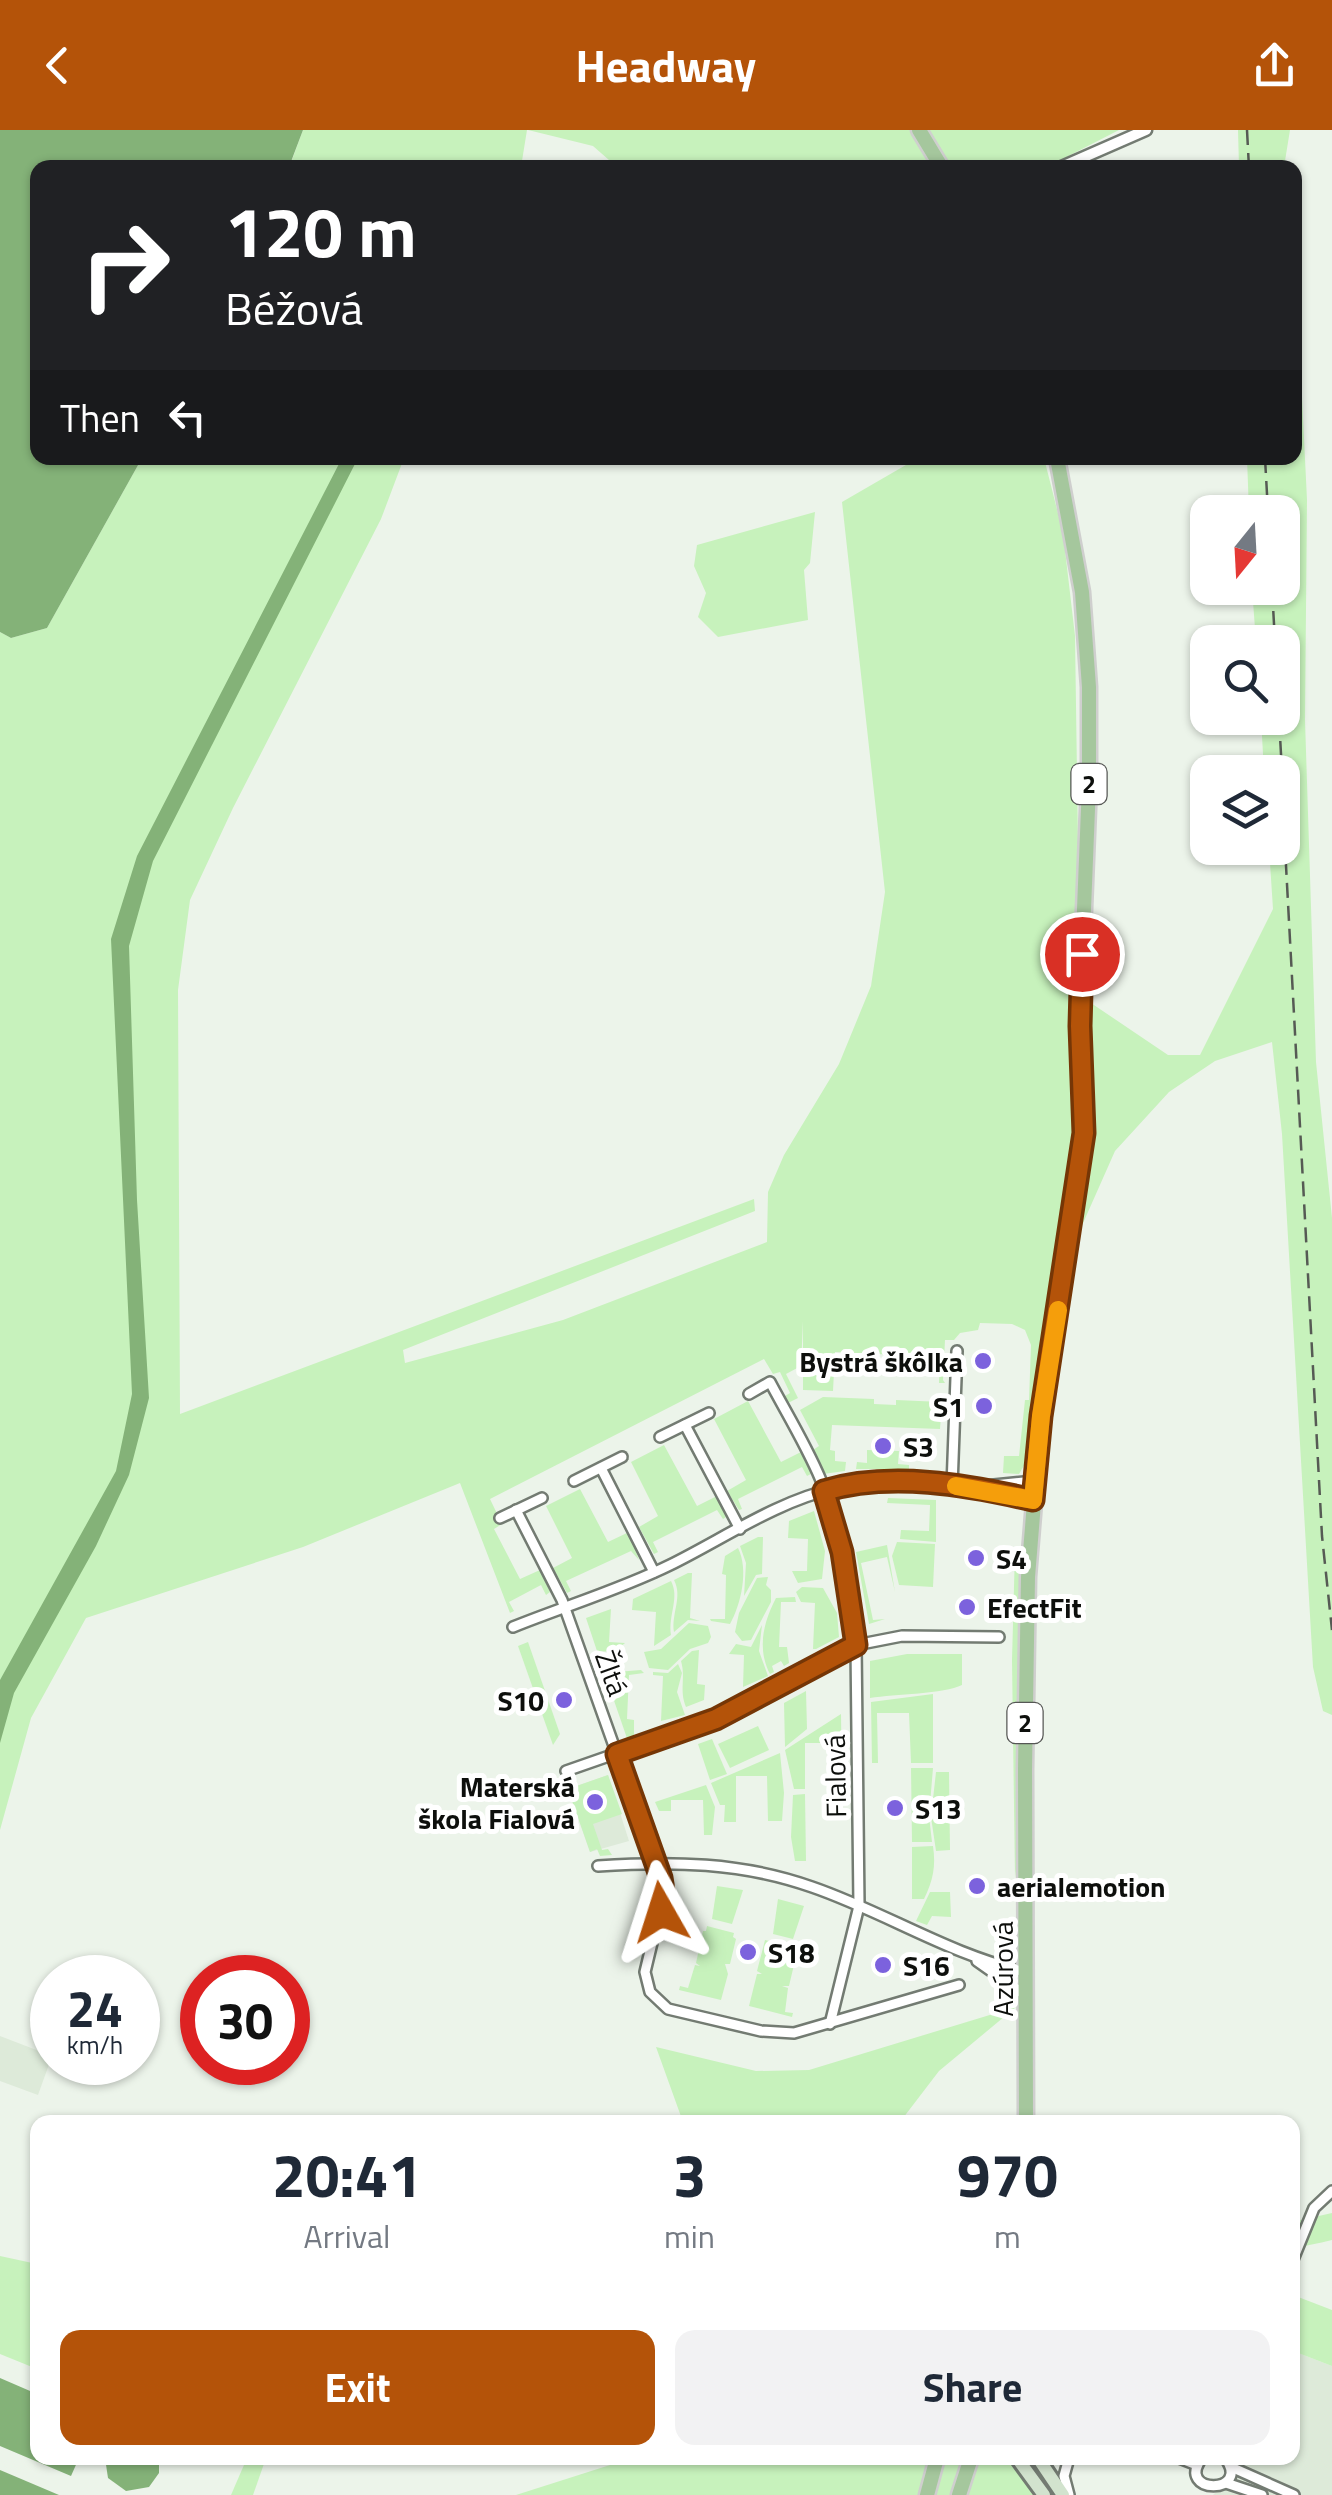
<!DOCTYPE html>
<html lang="en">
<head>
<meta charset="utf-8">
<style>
	:root { --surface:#fff; --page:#f2f2f3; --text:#1f2937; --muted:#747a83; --accent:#b45309 }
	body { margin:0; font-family:"Titillium Web",sans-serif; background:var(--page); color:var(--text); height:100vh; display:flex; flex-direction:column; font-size:38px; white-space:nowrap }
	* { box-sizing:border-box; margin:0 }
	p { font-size:32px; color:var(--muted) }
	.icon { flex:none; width:55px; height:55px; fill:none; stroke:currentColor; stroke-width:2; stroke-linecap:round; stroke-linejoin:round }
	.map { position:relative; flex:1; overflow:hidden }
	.side { position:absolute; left:30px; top:1985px; width:1270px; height:350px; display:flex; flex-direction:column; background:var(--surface); border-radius:20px; box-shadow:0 2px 8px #0004 }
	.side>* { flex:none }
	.top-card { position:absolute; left:30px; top:30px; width:1272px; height:305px; border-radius:20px; box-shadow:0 2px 8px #0004; background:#202124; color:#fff; overflow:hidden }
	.needle { width:65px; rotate:198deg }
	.fabs { position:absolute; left:1190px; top:365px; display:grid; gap:20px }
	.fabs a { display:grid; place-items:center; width:110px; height:110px; border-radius:20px; background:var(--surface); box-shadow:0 2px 8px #0004; font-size:50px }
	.speed { position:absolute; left:30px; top:1825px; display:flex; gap:20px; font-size:50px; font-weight:700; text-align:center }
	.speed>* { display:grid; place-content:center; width:130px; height:130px; border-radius:50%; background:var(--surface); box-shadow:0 2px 8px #0004; line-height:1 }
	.speed small { font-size:25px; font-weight:400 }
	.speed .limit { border:15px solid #d22; background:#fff; color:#111 }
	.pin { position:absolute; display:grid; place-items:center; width:85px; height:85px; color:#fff; margin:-42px; border:5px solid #fff; border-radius:50%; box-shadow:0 2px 10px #0007 }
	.me { position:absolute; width:110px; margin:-55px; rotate:354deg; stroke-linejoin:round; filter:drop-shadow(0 0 8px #0008) }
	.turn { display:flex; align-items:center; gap:35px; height:210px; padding:0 30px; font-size:45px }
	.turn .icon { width:130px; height:130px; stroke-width:2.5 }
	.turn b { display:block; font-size:70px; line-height:85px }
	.then { display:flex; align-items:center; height:95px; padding:0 30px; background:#0003; gap:20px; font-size:38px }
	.eta { display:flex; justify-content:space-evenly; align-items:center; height:170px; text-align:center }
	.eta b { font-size:60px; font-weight:700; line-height:70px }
	.action { display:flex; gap:20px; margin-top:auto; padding:20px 30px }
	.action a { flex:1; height:115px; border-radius:20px; background:var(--accent); color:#fff; font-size:40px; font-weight:700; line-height:115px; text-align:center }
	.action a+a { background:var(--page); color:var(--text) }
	header { display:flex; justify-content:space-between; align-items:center; height:130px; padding:0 30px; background:var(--accent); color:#fff; font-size:45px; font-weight:700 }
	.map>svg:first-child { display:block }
	.built { fill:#ddead9 }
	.green { fill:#c7f2bc }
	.water { fill:#84b278 }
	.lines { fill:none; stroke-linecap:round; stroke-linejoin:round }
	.minor-casing { stroke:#737b72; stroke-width:14 }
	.tertiary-casing { stroke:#737b72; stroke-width:15 }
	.secondary-casing { stroke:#737b72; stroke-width:18 }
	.primary-casing { stroke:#cfcfce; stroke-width:19 }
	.minor { stroke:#fff; stroke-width:9 }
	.tertiary { stroke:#fff; stroke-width:10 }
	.secondary { stroke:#d2e3ce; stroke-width:12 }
	.primary { stroke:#a5c79d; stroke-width:14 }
	.rail { stroke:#565a54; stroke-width:2.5; stroke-dasharray:15 8; stroke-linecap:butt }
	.route-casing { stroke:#753606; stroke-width:25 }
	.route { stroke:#b45309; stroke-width:18 }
	.slow { stroke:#f59e0b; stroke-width:18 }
	.poi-dot { fill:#7c62dd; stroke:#fff; stroke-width:4 }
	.labels { text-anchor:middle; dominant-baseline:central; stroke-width:10; stroke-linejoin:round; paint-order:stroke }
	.shield { fill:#fff; stroke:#565755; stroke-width:2.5 }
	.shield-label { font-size:25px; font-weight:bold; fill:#0d0f0c }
	.poi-label { font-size:28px; font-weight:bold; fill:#0d0f0c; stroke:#fff; text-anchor:start }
	.street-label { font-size:28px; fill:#0d0f0c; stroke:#fff }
</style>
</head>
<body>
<header><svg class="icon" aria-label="back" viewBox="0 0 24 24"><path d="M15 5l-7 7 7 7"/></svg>Headway<svg class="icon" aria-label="share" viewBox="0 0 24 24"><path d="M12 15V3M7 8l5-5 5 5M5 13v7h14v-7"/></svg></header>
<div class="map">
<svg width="1332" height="2365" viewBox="0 0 1332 2365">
	<rect width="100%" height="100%" fill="#ecf4ea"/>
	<g class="built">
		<path d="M608,1645L629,1711L590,1722L568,1659Z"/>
		<path d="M0,1906L52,1926L38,1965L0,1951Z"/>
		<path d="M1293,2221L1332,2236V2365H1213L1233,2346L1229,2328H1292Z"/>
	</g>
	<g class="green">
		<path d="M303,0H527L521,37L289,38Z"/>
		<path d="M528,0H1119L1045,38L617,37L593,16Z"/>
		<path d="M1238,0H1290L1284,37H1239Z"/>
		<path d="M1295,224L1301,246L1307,370L1305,590L1316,932L1332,1088V1585L1323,1581L1313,1537L1282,1004L1272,912L1215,931L1169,962L1115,1021L1080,1100L1092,1010L1088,871L1168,925H1200L1273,779L1269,718H1282V642H1264L1261,588H1282V512H1256L1252,458H1282V382H1249L1247,328H1295Z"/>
		<path d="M142,328H404L381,389L233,678L190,770L178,860L180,1284L754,1069L755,1081L403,1220L405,1233L563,1190L767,1112L768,1062L784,1025L839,934L871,856L885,762L842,372L918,328H1044L1063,403L1075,506L1078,714L1072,860L1079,1003L1026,1332L1019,1344L1003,1343L1004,1326H1019L1025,1270H1029L1031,1215L1025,1200L1012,1194L980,1193L978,1200L960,1203L954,1210H945L943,1250L945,1253H939L940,1227L835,1222L833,1261L803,1260V1191L801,1236L786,1244L798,1268L788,1273L785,1266L790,1263L780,1242L773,1244L764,1229L490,1369L502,1394L494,1399L520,1449L540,1440L550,1462L546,1465L541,1455L509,1472L514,1481L510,1483L460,1353L303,1417L86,1488L31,1588L0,1700V502L11,508L47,498Z"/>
		<path d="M815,382L810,433L804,440L808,490L718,507L698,487L706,463L694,436L697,415Z"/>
		<path d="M823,1267L874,1269V1274L896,1275V1270L942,1272L940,1299L832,1295L830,1320L835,1321V1331L846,1332L845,1341L823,1344L813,1320L819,1316L800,1280Z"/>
		<path d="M748,1271L781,1332L801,1322L811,1344L807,1346L802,1337L738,1369L742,1379L739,1380L727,1361L746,1350L714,1289Z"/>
		<path d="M664,1315L697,1376L717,1366L726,1387L723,1389L717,1380L653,1412L658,1422L654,1424L639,1397L658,1386L631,1332Z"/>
		<path d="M867,1320L899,1321L898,1334L909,1335V1339H856L857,1332L867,1333Z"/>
		<path d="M580,1359L608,1412L629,1402L639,1430L631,1421L566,1451L571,1461L567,1463L553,1438L572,1428L546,1376Z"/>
		<path d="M888,1368L936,1370V1412L900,1409L901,1400L929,1401L930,1375L887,1373Z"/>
		<path d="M814,1381L825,1421L822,1449L798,1453L792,1441H807L808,1409L788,1408L789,1391Z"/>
		<path d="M758,1407H763L762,1444L756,1445L744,1466L746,1433L740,1416Z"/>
		<path d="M897,1412L935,1414L933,1457L899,1455L892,1426Z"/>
		<path d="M887,1415L895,1462L887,1427L861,1433L873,1490L885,1489L869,1494L856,1422Z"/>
		<path d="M738,1418C749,1440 741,1474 730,1494L711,1491L710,1489H725L726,1445L722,1444L725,1426Z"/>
		<path d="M1015,1420L1022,1433L1020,1703L1015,1748L1012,1530Z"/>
		<path d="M688,1443H692L690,1488L700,1491L688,1490L674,1502C671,1484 683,1467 674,1450Z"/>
		<path d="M768,1447L766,1455L771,1460V1472L751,1510L742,1511L735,1502L739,1483L757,1448Z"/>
		<path d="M671,1451C680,1468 668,1485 671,1505L654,1516L656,1482L632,1480L633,1469Z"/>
		<path d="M802,1457L823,1458L837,1483L839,1507L816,1519H813L815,1473L801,1472L796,1462Z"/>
		<path d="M795,1467L796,1472H781L779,1517H787L789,1533L784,1536L781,1531L772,1536L774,1542L770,1544C757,1519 763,1493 776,1468Z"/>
		<path d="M611,1479L609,1512L625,1513L614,1522L597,1521L586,1488Z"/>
		<path d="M689,1493L708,1496L711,1507L708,1513L690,1519L668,1540L649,1538L644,1522L661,1519Z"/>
		<path d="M762,1495L759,1521L768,1546L743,1557L744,1525L729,1524L736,1514L751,1517Z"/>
		<path d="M528,1512L560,1604L553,1615L518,1516Z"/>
		<path d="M699,1520L697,1554L705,1555L704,1570L686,1577C679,1560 686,1548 681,1531L692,1521Z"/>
		<path d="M907,1524H962V1555C944,1564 895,1564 870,1568V1531Z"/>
		<path d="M614,1529L619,1531L616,1542L641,1540L644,1543L629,1545L627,1589L634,1590V1612L629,1614L601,1533L608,1543V1531Z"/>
		<path d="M678,1534L682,1543L677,1562L685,1585L661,1591L663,1546L653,1545V1542L668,1543Z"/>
		<path d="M806,1561L807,1599L785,1617L784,1573Z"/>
		<path d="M933,1564V1633H911L909,1583H877L878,1633H872L871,1572Z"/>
		<path d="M841,1584L842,1658H839L838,1613H805V1659H794L785,1620Z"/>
		<path d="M758,1596L769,1620L730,1638L718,1614Z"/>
		<path d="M712,1609L727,1644L710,1650L698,1614Z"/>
		<path d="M780,1623L784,1663L782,1691H768L767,1646H736V1692H724L725,1675H720L711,1653Z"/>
		<path d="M911,1638H933L929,1686L932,1712H912Z"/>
		<path d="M936,1642H949L950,1720L936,1721L931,1687Z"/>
		<path d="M608,1645L622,1684L593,1694L602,1720L608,1719L612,1725L600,1726L597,1719L590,1722L568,1659Z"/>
		<path d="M706,1655L715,1677L712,1705H704L703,1670H671V1681H659L655,1672Z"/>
		<path d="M805,1664L806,1731H795L791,1707L793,1665Z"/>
		<path d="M933,1716C936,1737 933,1750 924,1769H912V1717Z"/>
		<path d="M717,1756L743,1760L732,1794L712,1789Z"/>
		<path d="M930,1762H950L951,1787L932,1786L927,1795L916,1791Z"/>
		<path d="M778,1769L804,1776L793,1809L773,1804Z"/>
		<path d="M707,1796L734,1803L733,1807L736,1809L730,1834H725L728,1844L721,1870L679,1860L680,1856L688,1858L695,1835L700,1836L696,1833L703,1801H706Z"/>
		<path d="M765,1810L794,1817L793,1821L797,1822L789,1856H782L788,1858L785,1882L793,1883L792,1887L749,1876L757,1844H762L757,1841Z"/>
		<path d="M1016,1877L939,1941L900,1992H683L656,1917L756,1941L809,1940Z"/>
		<path d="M1332,2083V2110C1318,2114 1305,2114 1293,2121L1292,2092Z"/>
		<path d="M0,2126L37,2134V2239L0,2224Z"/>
		<path d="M1293,2165L1332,2180V2236L1293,2221Z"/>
		<path d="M247,2328H266L253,2365H231Z"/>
		<path d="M632,2328H931L920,2365H516Z"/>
		<path d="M943,2328H963L952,2365H933Z"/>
		<path d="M979,2328C1017,2328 1017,2335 1038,2365H964L972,2338Z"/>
	</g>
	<g class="water">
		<path d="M0,0H303L289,37L38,38V328H142L47,498L11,508L0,502Z"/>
		<path d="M342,328H358L153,731L129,816L137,1070L149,1268L129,1345L96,1416L14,1563L0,1613V1550L116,1341L132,1264L111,809L137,726Z"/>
		<path d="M0,2248L37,2264L38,2328H79L71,2346L0,2316Z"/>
		<path d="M105,2328H159V2343L149,2357L126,2361L108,2348Z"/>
		<path d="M0,2340L59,2365H0Z"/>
	</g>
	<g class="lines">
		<defs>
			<g id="minor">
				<path d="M749,1264L770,1252C787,1284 806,1315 820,1348C842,1400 849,1460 856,1515L859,1776L830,1894"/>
				<path d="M685,1295L740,1399"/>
				<path d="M660,1307L709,1283"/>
				<path d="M601,1338L654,1442"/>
				<path d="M574,1351L622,1327"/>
				<path d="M952,1356L957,1221"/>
				<path d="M984,1356L1034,1351"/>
				<path d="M516,1380L562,1470L661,1748L663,1767L645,1842L650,1862L668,1879L761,1901L794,1903L959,1855"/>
				<path d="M500,1388L542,1368"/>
				<path d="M513,1497C565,1476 619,1460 670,1435C723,1409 777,1371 836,1358C899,1343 971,1356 1033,1369"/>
				<path d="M566,1641L715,1589L856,1515L902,1506L999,1507"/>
				<path d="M598,1736C671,1731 742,1732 812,1757C885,1782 950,1825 1026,1842"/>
				<path d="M977,1831L1025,1865"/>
				<path d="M1292,2132L1314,2078L1332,2061"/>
				<path d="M1179,2328L1197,2335"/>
				<path d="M1202,2328C1174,2365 1253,2365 1225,2328"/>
				<path d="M1231,2337L1294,2365"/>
				<path d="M1226,2353L1262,2365"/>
				<path d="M1069,2365L1064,2346L1069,2328"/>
			</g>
			<path id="tertiary" d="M1059,38L1146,0"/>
			<g id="secondary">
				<path d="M1017,2328L1044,2365"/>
				<path d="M1038,2328L1063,2365"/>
			</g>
			<g id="primary">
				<path d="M919,0L942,38"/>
				<path d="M1026,1992L1025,1639L1028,1447L1041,1286L1084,1003L1080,879L1089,654V557L1082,462L1057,328"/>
				<path d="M927,2365L937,2328"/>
				<path d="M959,2365L971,2328"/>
			</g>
		</defs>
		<use href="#minor" class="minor-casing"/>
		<use href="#tertiary" class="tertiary-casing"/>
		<use href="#secondary" class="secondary-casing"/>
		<use href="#primary" class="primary-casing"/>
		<use href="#minor" class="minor"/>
		<use href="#tertiary" class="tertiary"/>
		<use href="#secondary" class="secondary"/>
		<use href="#primary" class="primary"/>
		<g class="rail">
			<path d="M1247,0L1249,38"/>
			<path d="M1265,328L1268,382"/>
			<path d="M1272,458L1275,512"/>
			<path d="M1279,588L1282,642"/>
			<path d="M1282,661L1322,1406L1332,1500"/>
		</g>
	</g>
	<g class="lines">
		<defs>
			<path id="route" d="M661,1782L664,1767L661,1748L617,1624L716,1589L856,1515L842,1422L824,1361C890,1341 968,1355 1033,1370L1041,1286L1084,1003L1080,896L1082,824"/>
		</defs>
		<use href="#route" class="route-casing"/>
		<use href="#route" class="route"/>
		<path class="slow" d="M956,1356L1033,1370L1041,1286L1058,1180"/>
	</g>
	<g class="poi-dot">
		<circle cx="983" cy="1231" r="10"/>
		<circle cx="984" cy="1276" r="10"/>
		<circle cx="883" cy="1316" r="10"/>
		<circle cx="976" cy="1428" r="10"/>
		<circle cx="967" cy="1477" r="10"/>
		<circle cx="564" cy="1570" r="10"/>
		<circle cx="595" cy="1672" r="10"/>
		<circle cx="895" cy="1678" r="10"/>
		<circle cx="977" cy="1756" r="10"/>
		<circle cx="748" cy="1822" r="10"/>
		<circle cx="883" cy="1835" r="10"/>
	</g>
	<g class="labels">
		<g class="shield">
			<rect x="1071.5" y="634" width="35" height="40" rx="8"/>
			<rect x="1007.5" y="1573" width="35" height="40" rx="8"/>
		</g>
		<g class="shield-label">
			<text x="1089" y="654">2</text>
			<text x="1025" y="1593">2</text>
		</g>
		<g class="poi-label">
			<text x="963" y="1231" text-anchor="end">Bystrá škôlka</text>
			<text x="964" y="1276" text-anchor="end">S1</text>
			<text x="903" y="1316">S3</text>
			<text x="996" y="1428">S4</text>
			<text x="987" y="1477">EfectFit</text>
			<text x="544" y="1570" text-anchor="end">S10</text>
			<text x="575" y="1656" text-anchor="end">Materská<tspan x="575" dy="32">škola Fialová</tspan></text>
			<text x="915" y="1678">S13</text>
			<text x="997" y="1756">aerialemotion</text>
			<text x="768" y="1822">S18</text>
			<text x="903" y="1835">S16</text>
		</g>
		<g class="street-label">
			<text transform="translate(612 1543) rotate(70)">Žltá</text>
			<text transform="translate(835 1646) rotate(-91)">Fialová</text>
			<text transform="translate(1002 1839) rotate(-90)">Azúrová</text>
		</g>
	</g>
</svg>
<div class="fabs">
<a><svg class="needle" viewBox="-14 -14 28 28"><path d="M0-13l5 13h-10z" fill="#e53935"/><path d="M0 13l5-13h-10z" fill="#747a83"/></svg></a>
<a><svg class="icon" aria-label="search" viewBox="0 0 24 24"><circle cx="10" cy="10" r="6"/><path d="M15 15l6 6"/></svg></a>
<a><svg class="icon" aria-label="layers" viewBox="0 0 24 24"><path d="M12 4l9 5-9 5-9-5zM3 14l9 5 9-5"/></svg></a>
</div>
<div class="speed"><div>24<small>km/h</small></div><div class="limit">30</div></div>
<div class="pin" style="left:1082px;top:824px;background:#d93025"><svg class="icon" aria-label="arrive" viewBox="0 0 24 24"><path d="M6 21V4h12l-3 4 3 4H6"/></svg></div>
<svg class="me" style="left:661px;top:1782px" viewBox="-20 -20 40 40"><path d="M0-17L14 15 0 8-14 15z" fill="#b45309" stroke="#fff" stroke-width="4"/></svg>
<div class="top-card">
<div class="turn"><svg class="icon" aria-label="right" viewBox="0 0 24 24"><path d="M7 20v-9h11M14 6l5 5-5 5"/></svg><div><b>120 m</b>Béžová</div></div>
<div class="then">Then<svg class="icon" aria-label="left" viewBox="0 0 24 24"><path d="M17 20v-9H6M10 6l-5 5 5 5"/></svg></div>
</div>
<section class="side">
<div class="eta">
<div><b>20:41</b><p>Arrival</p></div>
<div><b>3</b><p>min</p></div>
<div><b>970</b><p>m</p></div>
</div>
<div class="action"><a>Exit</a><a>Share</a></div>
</section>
</div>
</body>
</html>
